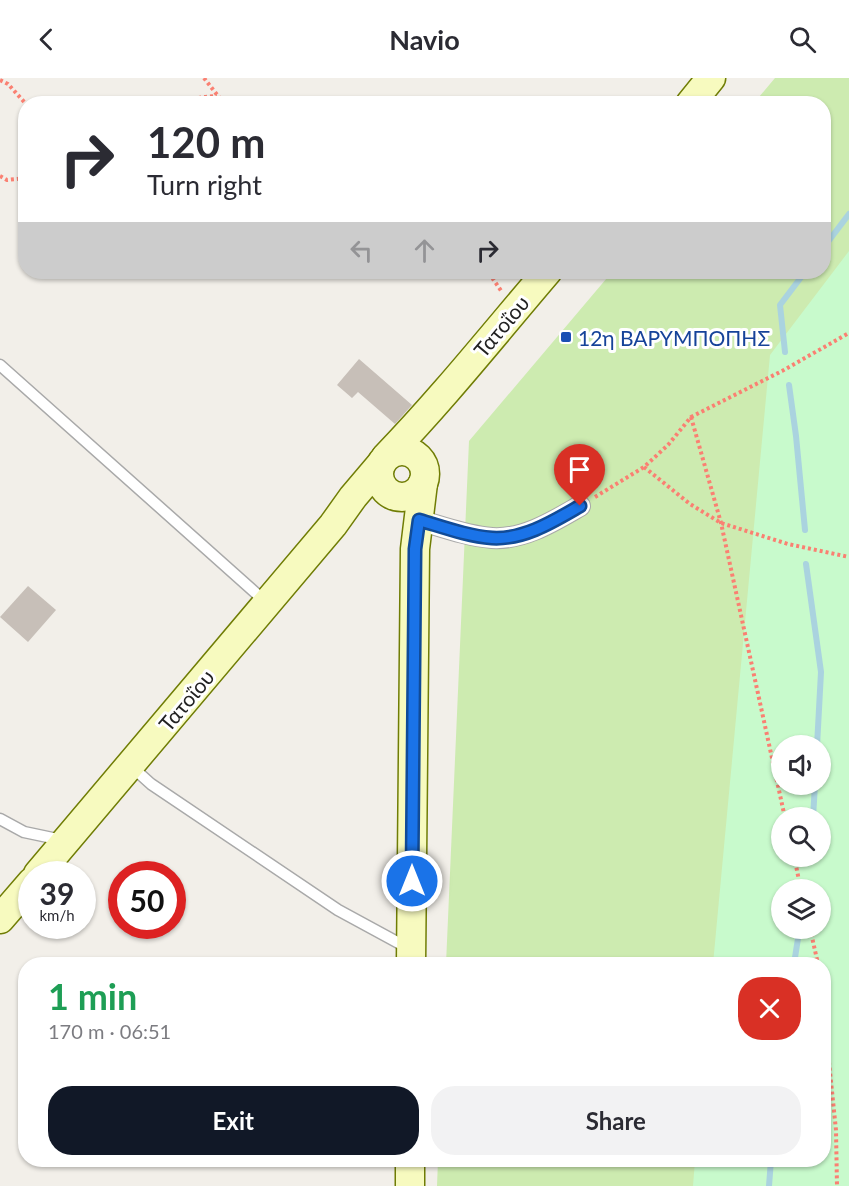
<!DOCTYPE html>
<html lang="en">
<head>
<meta charset="utf-8">
<style>
	:root { --surface:#fff; --page:#f2f2f3; --text:#2b2b33; --muted:#7c7c81; --accent:#111827 }
	body { margin:0; font-family:Lato,sans-serif; background:var(--page); color:var(--text); height:100vh; display:flex; flex-direction:column; font-size:22px; white-space:nowrap }
	* { box-sizing:border-box; margin:0 }
	p { font-size:20px; color:var(--muted) }
	.icon { flex:none; width:33px; height:33px; fill:none; stroke:currentColor; stroke-width:2; stroke-linecap:round; stroke-linejoin:round }
	.map { position:relative; flex:1; overflow:hidden }
	.panel { position:absolute; left:18px; top:879px; width:813px; height:210px; display:flex; flex-direction:column; background:var(--surface); border-radius:24px; box-shadow:0 2px 4px #0004 }
	.panel>* { flex:none }
	.hud { position:absolute; left:18px; top:18px; width:813px; height:183px; border-radius:24px; box-shadow:0 2px 4px #0004; background:#fff; color:var(--text); overflow:hidden }
	.buttons { position:absolute; left:771px; top:657px; display:grid; gap:12px }
	.buttons a { display:grid; place-items:center; width:60px; height:60px; border-radius:50%; background:var(--surface); box-shadow:0 2px 4px #0004; font-size:30px }
	.speed { position:absolute; left:18px; top:783px; display:flex; gap:12px; font-size:30px; font-weight:700; text-align:center }
	.speed>* { display:grid; place-content:center; width:78px; height:78px; border-radius:50%; background:var(--surface); box-shadow:0 2px 4px #0004; line-height:1 }
	.speed small { font-size:15px; font-weight:400 }
	.speed .limit { border:9px solid #d22; background:#fff; color:#111 }
	.pin { position:absolute; display:grid; place-items:center; width:51px; height:51px; color:#fff; margin:-62px -26px; border-radius:50% 50% 50% 0; rotate:-45deg; box-shadow:0 0 6px #0007 }
	.pin .icon { rotate:45deg }
	.me { position:absolute; width:66px; margin:-33px; rotate:0deg; stroke-linejoin:round; filter:drop-shadow(0 0 4px #0008) }
	.turn { display:flex; align-items:center; gap:21px; height:126px; padding:0 30px; font-size:27px }
	.turn .icon { width:78px; height:78px; stroke-width:2.5 }
	.turn b { display:block; font-size:42px; line-height:51px }
	.lanes { display:flex; align-items:center; height:57px; padding:0 30px; background:#0003; justify-content:center; gap:30px; direction:ltr }
	.lanes .off { opacity:.35 }
	.round { display:grid; place-items:center; flex:none; width:63px; height:63px; border-radius:24px; background:var(--page) }
	.headline { display:flex; align-items:center; justify-content:space-between; height:102px; padding:0 30px }
	h1 { font-size:36px; font-weight:700; line-height:45px; color:#1e9e55 }
	.cta { display:flex; gap:12px; margin-top:auto; padding:12px 30px }
	.cta a { flex:1; height:69px; border-radius:24px; background:var(--accent); color:#fff; font-size:24px; font-weight:700; line-height:69px; text-align:center }
	.cta a+a { background:var(--page); color:var(--text) }
	header { display:flex; justify-content:space-between; align-items:center; height:78px; padding:0 30px; background:var(--surface); font-size:27px; font-weight:700 }
	.map>svg:first-child { display:block }
	.grass { fill:#cdebb0; fill-rule:evenodd }
	.park { fill:#c8facc; fill-rule:evenodd }
	.lines { fill:none; stroke-linecap:round; stroke-linejoin:round }
	.stream { stroke:#aad3df; stroke-width:6 }
	.building { fill:#c7bfb8 }
	.lane-casing { stroke:#a9a9a9; stroke-width:13 }
	.street-casing { stroke:#a9a9a9; stroke-width:22 }
	.secondary-casing { stroke:#707d05; stroke-width:31 }
	.path { stroke:#fa8072; stroke-width:4; stroke-dasharray:3 3; stroke-linecap:butt }
	.lane { stroke:#fff; stroke-width:10 }
	.street { stroke:#fff; stroke-width:20 }
	.secondary { stroke:#f7fabf; stroke-width:28 }
	.route-casing { stroke:#114b97; stroke-width:15 }
	.route { stroke:#1a73e8; stroke-width:10 }
	.transit-dot { fill:#1a4fb4; stroke:#fff; stroke-width:2 }
	.labels { text-anchor:middle; dominant-baseline:central; stroke-width:6; stroke-linejoin:round; paint-order:stroke }
	.street-label { font-size:21px; fill:#222; stroke:#fff }
	.transit-label { font-size:21px; fill:#164399; stroke:#fff; text-anchor:start }
</style>
</head>
<body>
<header><svg class="icon" aria-label="back" viewBox="0 0 24 24"><path d="M15 5l-7 7 7 7"/></svg>Navio<svg class="icon" aria-label="search" viewBox="0 0 24 24"><circle cx="10" cy="10" r="6"/><path d="M15 15l6 6"/></svg></header>
<div class="map">
<svg width="849" height="1108" viewBox="0 0 849 1108">
	<rect width="100%" height="100%" fill="#f2efe9"/>
	<path class="grass" d="M775,0H849V1108H437L438,1082H824V886H446L469,363L612,194H824V26L754,25ZM782,668H820V706H782ZM782,740H820V778H782ZM782,812H820V850H782Z"/>
	<path class="park" d="M849,173V1108H693L695,1082H824V886H713L770,277ZM782,668H820V706H782ZM782,740H820V778H782ZM782,812H820V850H782Z"/>
	<g class="lines">
		<g class="stream">
			<path d="M824,169L849,136"/>
			<path d="M785,274L780,227L805,194"/>
			<path d="M789,307L796,358L805,452"/>
			<path d="M806,486L821,594L817,668"/>
			<path d="M813,740L815,706"/>
			<path d="M794,886L799,854"/>
			<path d="M769,1108L771,1082"/>
		</g>
	</g>
	<g class="building">
		<path d="M359,281L412,327L395,346L358,314L352,320L337,307Z"/>
		<path d="M28,508L56,532L28,564L0,539Z"/>
	</g>
	<g class="lines">
		<defs>
			<g id="lane">
				<path d="M0,287L267,525"/>
				<path d="M131,688L151,706L338,832L408,870"/>
				<path d="M0,741L24,754L62,762"/>
			</g>
			<path id="street" d="M419,442C443,449 467,458 492,460C524,462 554,443 580,428"/>
			<g id="secondary">
				<path d="M690,26L711,0"/>
				<circle cx="402" cy="396" r="23"/>
				<path d="M386,379C443,320 494,256 547,194"/>
				<path d="M38,796L333,447L353,419L381,386"/>
				<path d="M0,841L32,804"/>
				<path d="M411,886L415,471L423,405"/>
				<path d="M410,1108V1082"/>
			</g>
		</defs>
		<use href="#lane" class="lane-casing"/>
		<use href="#street" class="street-casing"/>
		<use href="#secondary" class="secondary-casing"/>
		<g class="path">
			<path d="M204,0L218,18L226,26"/>
			<path d="M0,2L8,6L26,26"/>
			<path d="M188,26C197,18 206,19 217,18"/>
			<path d="M0,98L7,102L26,100"/>
			<path d="M491,194L493,201L502,214"/>
			<path d="M691,339L721,445L785,740"/>
			<path d="M644,389L690,426L721,445L788,466L849,479"/>
			<path d="M595,419L644,389L668,367L691,339L782,293L849,255"/>
			<path d="M794,778L801,812"/>
			<path d="M810,850L818,886"/>
			<path d="M824,936L836,1052L837,1108"/>
		</g>
		<use href="#lane" class="lane"/>
		<use href="#street" class="street"/>
		<use href="#secondary" class="secondary"/>
	</g>
	<g class="lines">
		<defs>
			<path id="route" d="M412,803L415,471L419,442C443,449 467,458 492,460C524,462 554,443 580,428"/>
		</defs>
		<use href="#route" class="route-casing"/>
		<use href="#route" class="route"/>
	</g>
	<rect class="transit-dot" x="560" y="253" width="12" height="12" rx="3"/>
	<g class="labels">
		<g class="street-label">
			<text transform="translate(501 248) rotate(-50)">Τατοΐου</text>
			<text transform="translate(186 622) rotate(-50)">Τατοΐου</text>
		</g>
		<g class="transit-label">
			<text x="578" y="259">12η ΒΑΡΥΜΠΟΠΗΣ</text>
		</g>
	</g>
</svg>
<div class="buttons">
<a><svg class="icon" aria-label="sound" viewBox="0 0 24 24"><path d="M4 9h4l5-4v14l-5-4H4zM17 9q2 3 0 6"/></svg></a>
<a><svg class="icon" aria-label="search" viewBox="0 0 24 24"><circle cx="10" cy="10" r="6"/><path d="M15 15l6 6"/></svg></a>
<a><svg class="icon" aria-label="layers" viewBox="0 0 24 24"><path d="M12 4l9 5-9 5-9-5zM3 14l9 5 9-5"/></svg></a>
</div>
<div class="speed"><div>39<small>km/h</small></div><div class="limit">50</div></div>
<div class="pin" style="left:580px;top:428px;background:#d93025"><svg class="icon" aria-label="arrive" viewBox="0 0 24 24"><path d="M6 21V4h12l-3 4 3 4H6"/></svg></div>
<svg class="me" style="left:412px;top:803px" viewBox="-20 -20 40 40"><circle r="17" fill="#1a73e8" stroke="#fff" stroke-width="3"/><path d="M0-11L8 9 0 5-8 9z" fill="#fff"/></svg>
<div class="hud">
<div class="turn"><svg class="icon" aria-label="right" viewBox="0 0 24 24"><path d="M7 20v-9h11M14 6l5 5-5 5"/></svg><div><b>120 m</b>Turn right</div></div>
<div class="lanes"><svg class="icon off" aria-label="left" viewBox="0 0 24 24"><path d="M17 20v-9H6M10 6l-5 5 5 5"/></svg><svg class="icon off" aria-label="ahead" viewBox="0 0 24 24"><path d="M12 20V5M6 11l6-6 6 6"/></svg><svg class="icon" aria-label="right" viewBox="0 0 24 24"><path d="M7 20v-9h11M14 6l5 5-5 5"/></svg></div>
</div>
<section class="panel">
<div class="headline"><div><h1>1 min</h1><p>170 m · 06:51</p></div><a class="round" style="background:#d93025;color:#fff"><svg class="icon" aria-label="close" viewBox="0 0 24 24"><path d="M6 6l12 12M18 6L6 18"/></svg></a></div>
<div class="cta"><a>Exit</a><a>Share</a></div>
</section>
</div>
</body>
</html>
